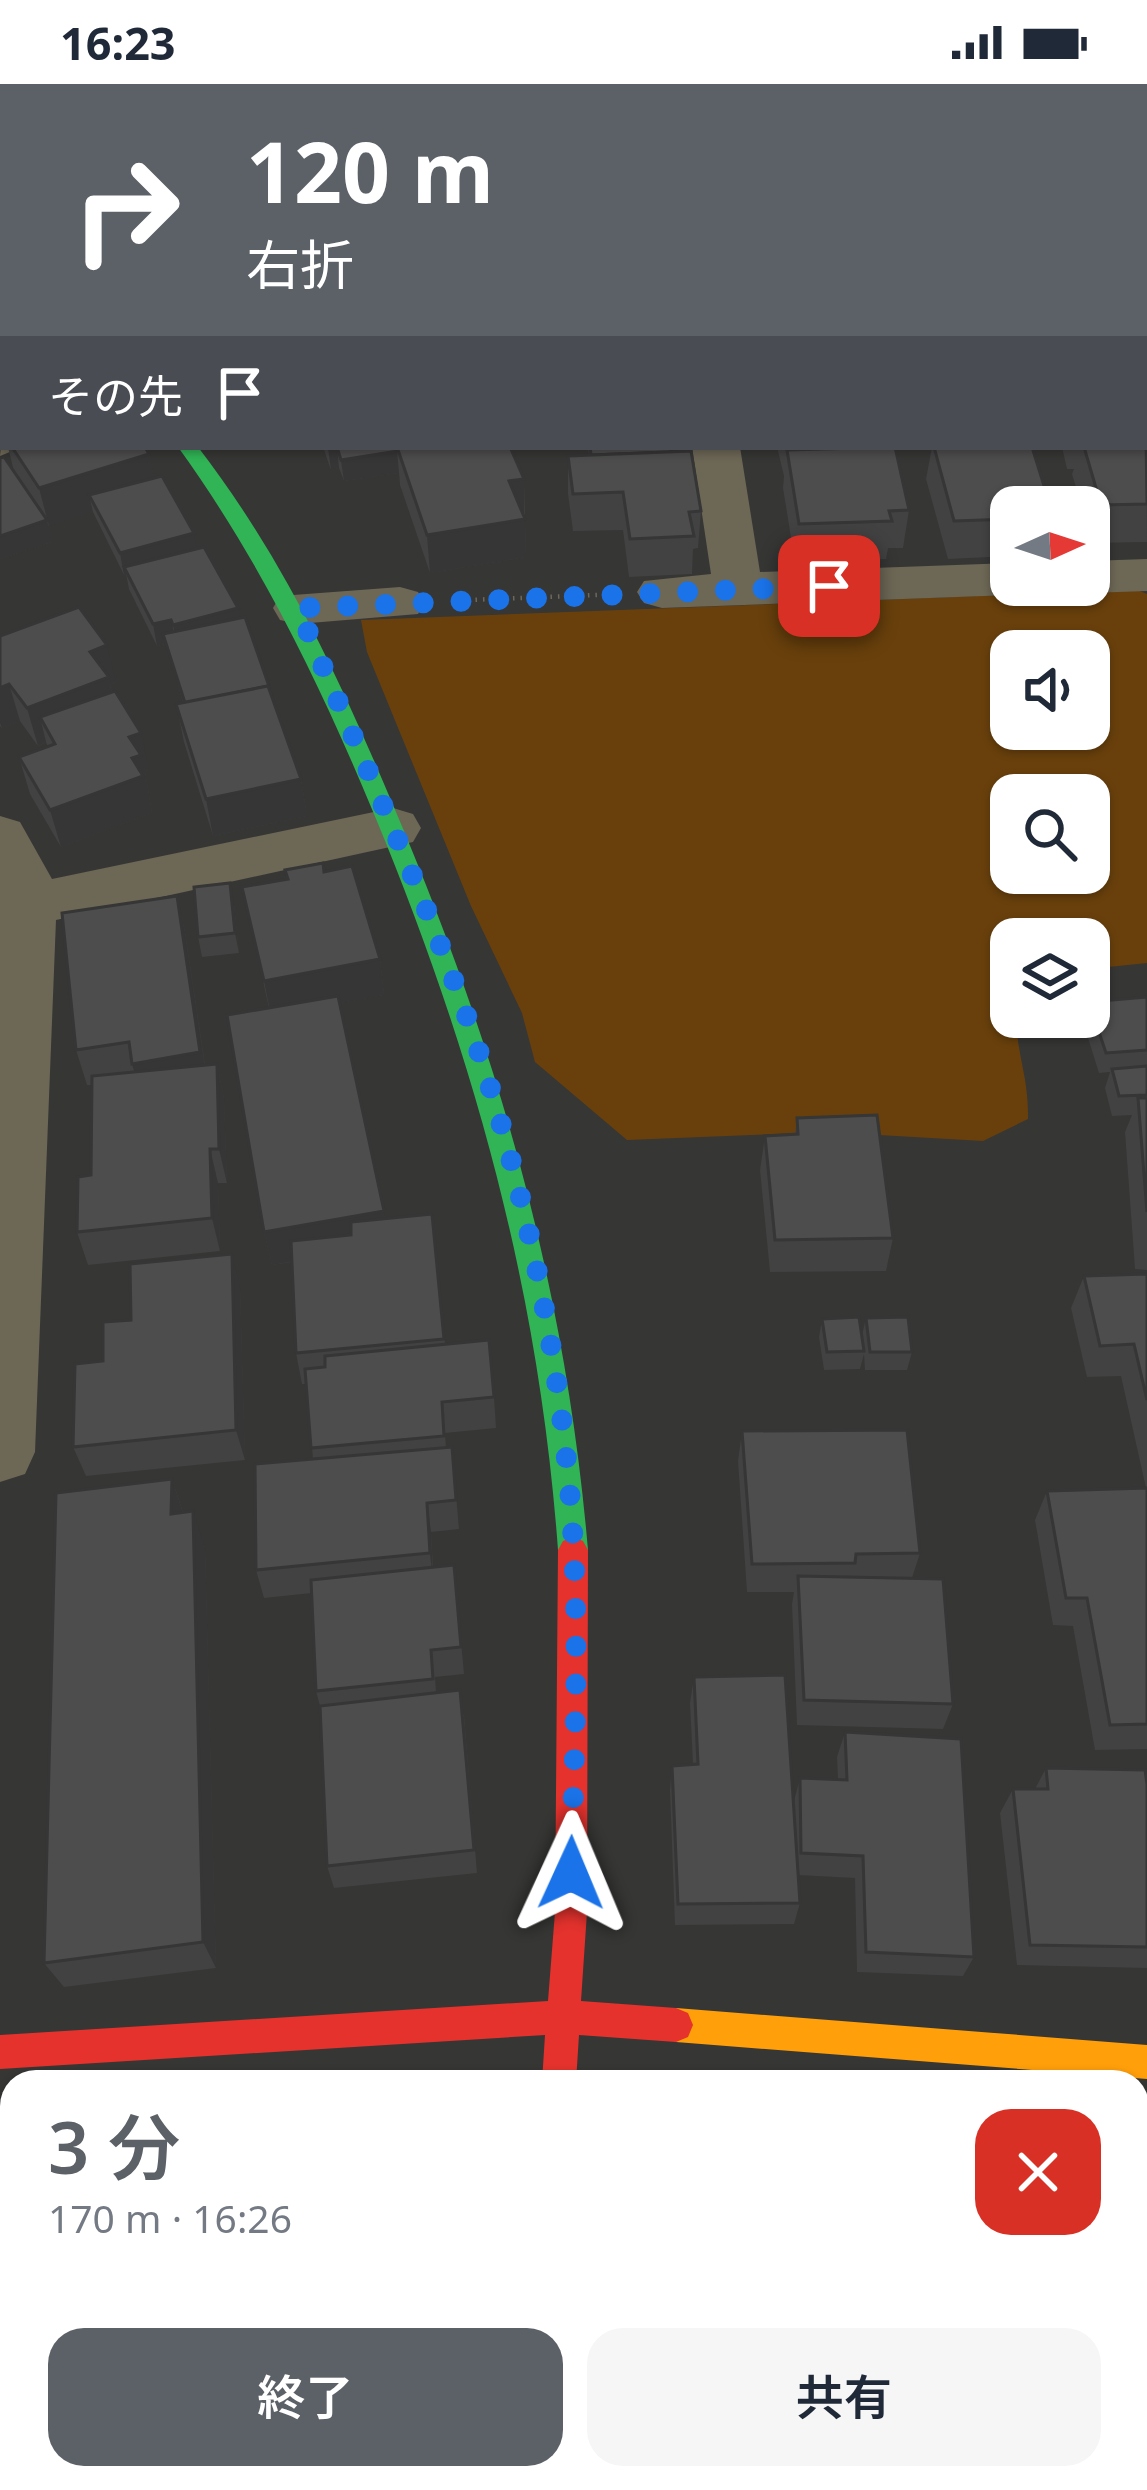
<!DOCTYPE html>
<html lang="ja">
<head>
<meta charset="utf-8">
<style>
	:root { --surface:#fff; --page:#f6f6f7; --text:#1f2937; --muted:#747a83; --accent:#5c6168 }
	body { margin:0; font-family:"Noto Sans","Noto Sans JP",sans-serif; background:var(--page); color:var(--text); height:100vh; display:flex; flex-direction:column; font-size:45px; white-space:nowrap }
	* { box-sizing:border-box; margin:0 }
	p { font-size:39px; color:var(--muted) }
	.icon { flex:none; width:66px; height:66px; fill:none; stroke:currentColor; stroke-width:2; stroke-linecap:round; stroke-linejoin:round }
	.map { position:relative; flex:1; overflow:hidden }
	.drawer { position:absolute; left:0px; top:1986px; width:1149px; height:420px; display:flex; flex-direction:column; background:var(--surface); border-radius:36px 36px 0 0; box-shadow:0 3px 9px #0004 }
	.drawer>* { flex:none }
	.banner { position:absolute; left:0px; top:0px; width:1149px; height:366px; box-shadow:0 3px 9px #0004; background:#5c6168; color:#fff; overflow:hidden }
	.needle { width:78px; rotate:87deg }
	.buttons { position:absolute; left:990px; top:402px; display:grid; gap:24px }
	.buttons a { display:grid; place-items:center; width:120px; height:120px; border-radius:24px; background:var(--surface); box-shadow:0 3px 9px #0004; font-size:60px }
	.pin { position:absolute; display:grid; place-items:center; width:102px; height:102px; color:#fff; margin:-51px; border-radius:24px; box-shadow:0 6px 18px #0006 }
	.me { position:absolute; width:132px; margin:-66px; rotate:1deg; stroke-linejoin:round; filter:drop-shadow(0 0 9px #0008) }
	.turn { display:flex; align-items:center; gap:42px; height:252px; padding:0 48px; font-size:54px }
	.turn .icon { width:156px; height:156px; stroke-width:2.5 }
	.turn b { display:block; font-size:84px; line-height:102px }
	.then { display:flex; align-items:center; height:114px; padding:0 48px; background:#0003; gap:24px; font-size:45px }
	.round { display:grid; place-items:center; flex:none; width:126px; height:126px; border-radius:36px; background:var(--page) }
	.overview { display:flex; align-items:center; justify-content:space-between; height:204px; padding:0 48px }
	h1 { font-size:72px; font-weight:600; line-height:90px; color:var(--accent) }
	.cta { display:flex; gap:24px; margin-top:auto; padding:24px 48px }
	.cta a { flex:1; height:138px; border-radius:36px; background:var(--accent); color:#fff; font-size:48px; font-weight:600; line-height:138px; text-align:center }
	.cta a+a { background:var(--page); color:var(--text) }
	.status { display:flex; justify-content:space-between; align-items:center; height:84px; padding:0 60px; background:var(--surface); direction:ltr }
	.status svg { height:33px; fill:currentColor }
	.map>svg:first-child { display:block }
	.green { fill:#69400c; fill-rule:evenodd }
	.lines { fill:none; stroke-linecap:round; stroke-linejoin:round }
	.path { stroke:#6c685e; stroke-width:4.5; stroke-dasharray:1.5 6; stroke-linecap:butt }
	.street { fill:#6d6756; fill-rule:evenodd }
	.fast { fill:#30b455; fill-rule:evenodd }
	.slow { fill:#ff9f0a; fill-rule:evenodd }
	.jam { fill:#e5322d; fill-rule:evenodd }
	.wall { fill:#414241 }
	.shaded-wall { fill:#353635 }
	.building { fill:#4c4d4c; stroke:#353635; stroke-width:3 }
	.route { stroke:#1a73e8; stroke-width:21; stroke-dasharray:0 37.8 }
</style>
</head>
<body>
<div class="status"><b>16:23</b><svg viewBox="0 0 49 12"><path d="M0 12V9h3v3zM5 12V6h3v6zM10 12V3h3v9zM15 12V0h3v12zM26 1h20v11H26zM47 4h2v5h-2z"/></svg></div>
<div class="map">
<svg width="1147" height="2406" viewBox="0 0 1147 2406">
	<rect width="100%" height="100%" fill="#363635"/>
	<path class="green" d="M1137,506L1147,510V879L1089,885V855H1011V933H1016C1017,972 1029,994 1028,1035L983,1057L827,1048L627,1056L535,978L522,929L471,822L367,568L361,536ZM1011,567H1089V645H1011ZM1011,711H1089V789H1011Z"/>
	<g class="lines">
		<path class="path" d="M468,516L597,511"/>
		<g class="street">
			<path d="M604,0H658L602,3Z"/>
			<path d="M0,135L3,136V165L0,164Z"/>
			<rect x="1146" y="201" width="1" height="26"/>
			<path d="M3,343V363H22L0,372Z"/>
			<path d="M692,363H740L760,488L1011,479V501H1032L1011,511L662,524L644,519L637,508L644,497L711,490Z"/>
			<path d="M1147,475V507L1089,509L1069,501H1089V477Z"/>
			<path d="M400,503L418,508L425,519L418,530L298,540L280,536L273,524L280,512Z"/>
			<path d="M393,724L413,730L421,744L413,758L56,836L35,1368L25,1390L0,1398V732L20,738L52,795Z"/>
			<path d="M457,2394H549L547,2406H455Z"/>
		</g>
		<path class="fast" d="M178,363H198C282,472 340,595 393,721C498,967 565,1199 588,1466L583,1475L573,1479L563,1475L558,1466C539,1206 474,971 374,730C320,600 261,478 178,363Z"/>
		<path class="slow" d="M676,1924L1147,1961V1995L676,1958L664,1953L659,1941L664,1929Z"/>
		<path class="jam" d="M573,1453L583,1457L588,1466L587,1828L581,1917L676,1924L688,1929L693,1941L688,1953L676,1958L579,1951L576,1998H542L545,1951L0,1985V1951L548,1917L555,1828L558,1466L563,1457Z"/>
	</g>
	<g class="wall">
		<path d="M1091,0H1147V177L1146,3H1091Z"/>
		<path d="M1146,246L1147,458L1092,459L1089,449V423H1082L1072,390L1074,385H1067L1062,363H1146Z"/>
		<path d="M8,363H145L149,370L154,394L240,534L301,695L307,732L213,752L184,658L176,620L183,619L166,560L157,562L129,505L126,490L124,491L93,428L48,442L52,458L0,475V374L14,388Z"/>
		<path d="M323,363H510L524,395L526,473L430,489L400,401L399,389L344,397L339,384L331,386Z"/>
		<path d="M588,363H670L701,427L698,464L693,465L692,490L629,493L623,446L573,447L568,410V372L589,371Z"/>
		<path d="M777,363H895L909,426L903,464H888L886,475L795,478L783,404L784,392Z"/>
		<path d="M932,363H1032L1050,421V423H1011V472L948,475L926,395Z"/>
		<path d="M0,552L116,598L110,601L112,608L149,686L145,687L152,729L61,763L30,710L19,673L48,663L46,658L38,662L20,637L2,644L0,642Z"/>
		<path d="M285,786L324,788L380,875L384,911L340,919L385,1135L432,1130L445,1260L494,1313L496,1344L445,1349L446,1364L452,1363L459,1445L431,1448L433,1483L454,1481L464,1590L435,1593L436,1608L464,1631L477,1789L334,1804L327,1782L320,1622L316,1607L312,1509L264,1514L256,1486L313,1375L306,1300H302L296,1269L291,1178L272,1181L264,1148L269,924L242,803L287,795Z"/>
		<path d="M177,812L185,848L205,981L217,980L224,1015L227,1099H218L220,1167L88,1181L77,1148L91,1091L92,1001H87L76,966Z"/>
		<path d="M234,820L239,869L202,873L198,853Z"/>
		<path d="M1147,913V1186L1135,1185L1125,1048L1132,1031L1112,1032L1105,1004L1110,988L1099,989L1083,938L1085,933H1089V918Z"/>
		<path d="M797,1034L893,1154L886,1187L770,1188L760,1086L765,1052L795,1050Z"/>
		<path d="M1147,1190V1665L1095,1666L1073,1542L1053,1541L1035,1436L1047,1407L1146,1404L1121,1292L1087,1293L1071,1224L1084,1192Z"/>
		<path d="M240,1203L245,1376L86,1392L73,1363L103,1277L131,1236Z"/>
		<path d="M866,1234L912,1268L907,1286H865L864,1270L860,1285L824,1286L819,1253L822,1235L862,1251Z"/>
		<path d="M742,1347L920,1469L912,1494L953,1620L943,1645L797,1641L792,1520L794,1508H747L738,1377Z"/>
		<path d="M172,1395L183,1428L205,1463L216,1884L64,1903L44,1879Z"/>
		<path d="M694,1593L794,1717L800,1694L838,1696L837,1673L845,1648L974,1873L963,1892L857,1888L855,1794L798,1791L800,1819L794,1840L675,1841L670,1706L672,1682L693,1680L690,1619Z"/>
		<path d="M1046,1684L1147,1700V1884L1017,1881L1000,1729L1013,1705H1035Z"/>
		<path d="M1146,2024L1147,2406H1137V2174L1140,2175L1137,2143V2033Z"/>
		<path d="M12,2045V2241L0,2242V2046Z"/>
	</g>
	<g class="shaded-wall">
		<path d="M389,0H448L449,3H389Z"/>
		<path d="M3,236V259L0,275V237Z"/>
		<path d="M3,311V335L0,336V312Z"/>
		<path d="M337,363L339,384L331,386L328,364Z"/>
		<path d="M397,367L399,389L344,397L341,376Z"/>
		<path d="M149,370L157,407L89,411L93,428L49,442L39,404Z"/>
		<path d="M524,395V432L509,397Z"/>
		<path d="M525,435L526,473L430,489L427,451Z"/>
		<path d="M47,436L52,458L0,475V452Z"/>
		<path d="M194,449L198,471L124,483L126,490L124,491L120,469Z"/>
		<path d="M238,524L241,546L178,563L173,541Z"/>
		<path d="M171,536L176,557L163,550L166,560L157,562L153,540Z"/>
		<path d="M107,561L116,598L110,601L117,630L40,633L46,658L38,662L27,624L90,568Z"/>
		<path d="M9,600L20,637L2,644L0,639V604Z"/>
		<path d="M141,649L149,686L145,687L152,729L61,763L50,726L129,653Z"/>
		<path d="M301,695L307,732L213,752L206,715Z"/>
		<path d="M230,799L234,820L239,869L235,849Z"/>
		<path d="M177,812L185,848L208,1003L142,1014L132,980Z"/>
		<path d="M380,875L384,911L271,932L264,897Z"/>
		<path d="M217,980L224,1015L227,1099L219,1065Z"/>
		<path d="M210,1065L218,1099L220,1167L212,1134Z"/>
		<path d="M384,1127L388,1160L272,1181L264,1148Z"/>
		<path d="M232,1170L240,1203L245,1376L236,1346Z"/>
		<path d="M172,1395L184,1432L171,1430Z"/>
		<path d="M427,1419L431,1448L433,1498L430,1469Z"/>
		<path d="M193,1427L205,1463L216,1884L203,1858Z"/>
		<rect x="306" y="2394" width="9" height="12"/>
	</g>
	<g class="building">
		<path d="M10,0H110L111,3H11Z"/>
		<path d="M199,0H272L273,3H200Z"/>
		<rect x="993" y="0" width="80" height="3"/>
		<path d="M1097,0H1147V51L1146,3H1097Z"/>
		<rect x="1146" y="79" width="1" height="70"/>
		<path d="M3,256V311L0,312V257Z"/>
		<path d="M1146,282L1147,283L1146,346Z"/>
		<path d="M1146,351L1147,420L1101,421L1084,363H1146Z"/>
		<path d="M12,363H145L149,370L39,404Z"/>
		<path d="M337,363H398V367L341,376Z"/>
		<path d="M397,363H510L524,395L509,397L525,435L427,451Z"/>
		<path d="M590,363H670L671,368L591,371Z"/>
		<path d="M895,363L909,426L889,427L892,437L799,440L787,366Z"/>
		<path d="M934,363H1032L1050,421H1043V423H1011V435L954,437Z"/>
		<path d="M691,367L701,427L689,428L694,452L630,455L623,408L573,410L568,372Z"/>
		<path d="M4,373L47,436L0,452V374Z"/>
		<path d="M162,392L194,449L120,469L89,411Z"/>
		<path d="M204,463L238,524L173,541L171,536L153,540L124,483Z"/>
		<path d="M79,523L107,561L90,568L109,593L27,624L9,600L0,604V552Z"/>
		<path d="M245,533L270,605L268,602L185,619L163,550Z"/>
		<path d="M268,602L301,695L206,715L176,620Z"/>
		<path d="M115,607L141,649L129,653L141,671L132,674L143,692L50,726L19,673L55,660L40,633Z"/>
		<path d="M323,779L324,788L352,782L380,875L264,897L242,803L288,795L285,786Z"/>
		<path d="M230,799L235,849L198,853L194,803Z"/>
		<path d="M177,812L200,968L132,980L129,958L76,966L62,829Z"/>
		<path d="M338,912L384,1127L264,1148L227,931Z"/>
		<path d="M1147,913V966L1106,969L1089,918Z"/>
		<path d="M217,980L219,1065H210L212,1134L77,1148L78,1093L91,1091L92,992Z"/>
		<path d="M1147,982V1011L1119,1012L1112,985Z"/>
		<path d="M1138,1014H1147V1128Z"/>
		<path d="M877,1031L893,1154L775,1156L765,1052L798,1050L797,1034Z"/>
		<path d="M432,1130L444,1255L296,1269L291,1157L351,1151V1138Z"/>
		<path d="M232,1170L236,1346L73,1363L75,1280L103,1277V1238L131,1236L130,1180Z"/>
		<path d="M1147,1190V1316L1134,1260L1100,1262L1084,1192Z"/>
		<path d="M859,1233L864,1267L827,1268L822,1235Z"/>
		<path d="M908,1233L912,1268H870L866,1234Z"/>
		<path d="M489,1256L494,1313L442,1318L444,1352L311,1364L305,1285L325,1283V1272Z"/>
		<path d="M907,1346L920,1469L856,1470L855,1479L752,1480L742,1347Z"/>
		<path d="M452,1363L456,1416L427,1419L430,1469L256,1486L255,1380Z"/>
		<path d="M172,1395L171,1430L193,1427L203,1858L44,1879L56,1409Z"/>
		<path d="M1147,1404V1640L1110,1641L1087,1514H1066L1047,1407Z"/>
		<path d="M454,1481L461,1563L431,1566L433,1595L316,1607L311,1496Z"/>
		<path d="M798,1492L943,1495L953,1620L804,1616Z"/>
		<path d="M785,1591L800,1819L678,1820L672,1682L698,1680L694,1593Z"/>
		<path d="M460,1606L474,1766L327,1782L320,1622Z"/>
		<path d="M845,1648L961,1655L974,1873L866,1868L863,1772L801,1769L800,1694L847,1696Z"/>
		<path d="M1046,1684L1145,1686L1147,1700V1863L1030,1861L1013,1705H1048Z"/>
		<path d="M12,2045V2229L0,2230V2046Z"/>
		<path d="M1137,2174L1147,2175V2300L1137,2190Z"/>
		<rect x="75" y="2394" width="231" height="12"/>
		<path d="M684,2394H912V2406H683Z"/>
	</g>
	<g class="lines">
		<path class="route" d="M571,1789C575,1650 582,1509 566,1371C551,1231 519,1086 474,953C424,807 358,666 298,524L829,502"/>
	</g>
</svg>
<div class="buttons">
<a><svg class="needle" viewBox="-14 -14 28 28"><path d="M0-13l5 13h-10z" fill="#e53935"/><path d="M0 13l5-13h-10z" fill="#747a83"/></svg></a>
<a><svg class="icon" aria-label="sound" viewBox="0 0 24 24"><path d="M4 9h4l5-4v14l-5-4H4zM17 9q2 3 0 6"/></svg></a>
<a><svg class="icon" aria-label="search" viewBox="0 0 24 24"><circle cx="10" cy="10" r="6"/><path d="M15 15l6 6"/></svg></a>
<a><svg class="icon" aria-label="layers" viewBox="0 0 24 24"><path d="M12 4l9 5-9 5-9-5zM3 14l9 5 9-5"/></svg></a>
</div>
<div class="pin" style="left:829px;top:502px;background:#d93025"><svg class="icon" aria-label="arrive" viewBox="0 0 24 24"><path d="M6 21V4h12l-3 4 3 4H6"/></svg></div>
<svg class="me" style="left:571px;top:1789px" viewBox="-20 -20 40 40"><path d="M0-17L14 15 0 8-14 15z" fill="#1a73e8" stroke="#fff" stroke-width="4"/></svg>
<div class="banner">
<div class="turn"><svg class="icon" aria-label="right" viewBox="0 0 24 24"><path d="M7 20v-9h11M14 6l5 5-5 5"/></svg><div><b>120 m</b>右折</div></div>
<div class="then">その先<svg class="icon" aria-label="arrive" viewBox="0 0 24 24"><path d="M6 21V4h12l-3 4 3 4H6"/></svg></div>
</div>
<section class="drawer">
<div class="overview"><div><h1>3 分</h1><p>170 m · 16:26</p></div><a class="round" style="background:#d93025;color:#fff"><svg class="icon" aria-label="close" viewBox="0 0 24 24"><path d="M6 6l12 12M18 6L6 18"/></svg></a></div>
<div class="cta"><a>終了</a><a>共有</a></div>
</section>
</div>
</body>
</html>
